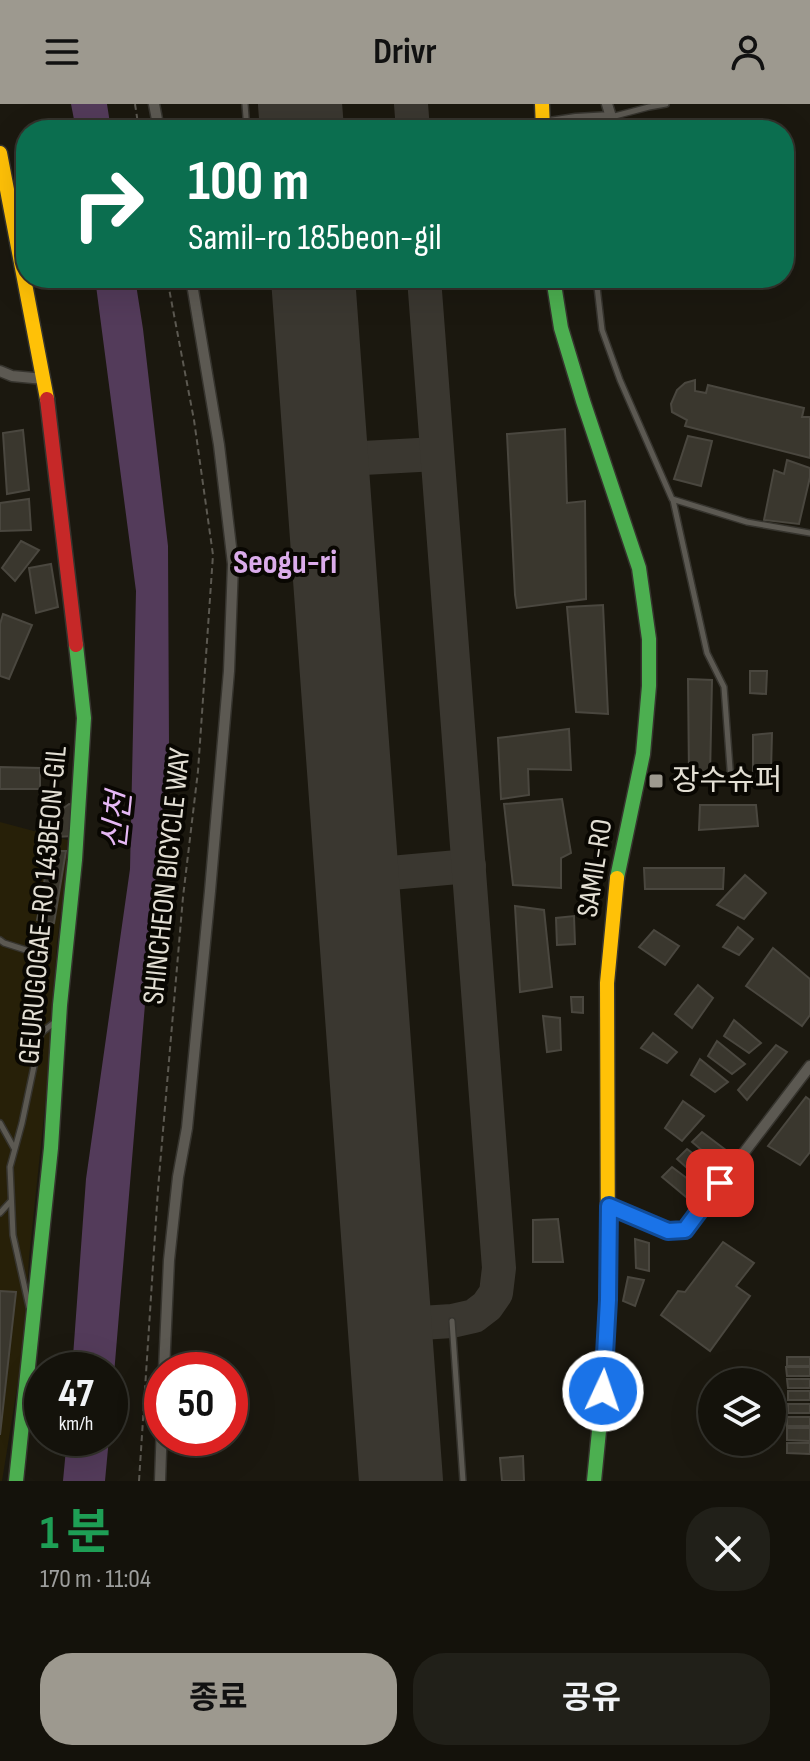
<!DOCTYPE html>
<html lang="ko">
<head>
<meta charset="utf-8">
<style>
	:root { --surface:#14120b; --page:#212019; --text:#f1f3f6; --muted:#9d9e9d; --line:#33322c; --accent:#9d998f }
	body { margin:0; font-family:"Sofia Sans Condensed","Noto Sans KR",sans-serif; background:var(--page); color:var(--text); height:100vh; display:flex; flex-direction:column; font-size:30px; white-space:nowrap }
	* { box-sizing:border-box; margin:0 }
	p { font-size:26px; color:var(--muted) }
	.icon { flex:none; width:44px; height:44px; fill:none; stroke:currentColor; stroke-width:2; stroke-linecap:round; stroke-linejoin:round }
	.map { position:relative; height:1377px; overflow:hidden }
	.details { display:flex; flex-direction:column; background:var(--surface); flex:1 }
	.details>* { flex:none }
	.top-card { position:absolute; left:16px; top:16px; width:778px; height:168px; border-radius:32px; box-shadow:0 8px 32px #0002,0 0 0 2px var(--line); background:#0b6e4f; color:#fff; overflow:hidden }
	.fabs { position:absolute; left:698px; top:1264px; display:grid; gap:16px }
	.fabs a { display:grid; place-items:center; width:88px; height:88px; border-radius:50%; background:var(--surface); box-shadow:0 8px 32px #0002,0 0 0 2px var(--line); font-size:40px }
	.speed { position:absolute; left:24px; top:1248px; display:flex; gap:16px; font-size:40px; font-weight:700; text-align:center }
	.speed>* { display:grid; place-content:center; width:104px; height:104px; border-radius:50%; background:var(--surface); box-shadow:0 8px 32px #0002,0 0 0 2px var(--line); line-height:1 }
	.speed small { font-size:20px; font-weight:400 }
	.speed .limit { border:12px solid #d22; background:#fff; color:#111 }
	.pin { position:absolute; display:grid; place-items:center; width:68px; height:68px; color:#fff; margin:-34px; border-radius:16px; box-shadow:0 4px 12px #0006 }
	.me { position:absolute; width:88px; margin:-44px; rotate:3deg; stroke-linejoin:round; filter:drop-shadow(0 0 6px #0008) }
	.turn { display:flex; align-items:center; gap:28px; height:168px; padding:0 40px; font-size:36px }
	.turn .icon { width:104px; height:104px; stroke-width:2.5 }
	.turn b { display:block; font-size:56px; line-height:68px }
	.round { display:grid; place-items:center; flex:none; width:84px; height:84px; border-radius:32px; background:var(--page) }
	.overview { display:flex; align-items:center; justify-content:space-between; height:136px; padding:0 40px }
	h1 { font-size:48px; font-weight:700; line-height:60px; color:#1e9e55 }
	.cta { display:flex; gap:16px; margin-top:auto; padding:16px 40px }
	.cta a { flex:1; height:92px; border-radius:32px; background:var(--accent); color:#111; font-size:32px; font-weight:700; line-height:92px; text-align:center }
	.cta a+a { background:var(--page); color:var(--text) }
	header { display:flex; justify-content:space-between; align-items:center; height:104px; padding:0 40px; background:var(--accent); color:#111; font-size:36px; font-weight:700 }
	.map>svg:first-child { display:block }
	.built { fill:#272008 }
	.water { fill:#533b5a }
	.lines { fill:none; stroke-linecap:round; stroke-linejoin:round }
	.taxiway { stroke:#3a3730; stroke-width:34 }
	.runway { stroke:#3a3730; stroke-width:84 }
	.building { fill:#3a372e; stroke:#4a473f; stroke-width:2 }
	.lane-casing { stroke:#36342e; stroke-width:8 }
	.street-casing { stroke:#36342e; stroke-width:13 }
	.fast-casing { stroke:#36342e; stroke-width:17 }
	.slow-casing { stroke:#36342e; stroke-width:17 }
	.jam-casing { stroke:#36342e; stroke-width:17 }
	.path { stroke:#5c5951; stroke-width:2; stroke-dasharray:6 4; stroke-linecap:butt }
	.lane { stroke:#5c5952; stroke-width:5 }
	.street { stroke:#5c5952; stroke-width:10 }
	.fast { stroke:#4caf50; stroke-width:14 }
	.slow { stroke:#ffc107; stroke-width:14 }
	.jam { stroke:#c62828; stroke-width:14 }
	.route-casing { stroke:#114b97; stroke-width:20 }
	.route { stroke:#1a73e8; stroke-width:14 }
	.poi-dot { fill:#9d998f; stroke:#090702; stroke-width:3 }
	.labels { text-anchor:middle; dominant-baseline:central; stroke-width:8; stroke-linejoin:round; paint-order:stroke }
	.poi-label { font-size:30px; fill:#e3dfd4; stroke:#090702; text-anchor:start }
	.street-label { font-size:30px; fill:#e3dfd4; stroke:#090702 }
	.water-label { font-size:32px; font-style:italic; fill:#e6b8f5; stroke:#090702 }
	.quarter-label { font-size:34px; font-weight:bold; fill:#dbaceb; stroke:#090702 }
</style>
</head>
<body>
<header><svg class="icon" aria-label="menu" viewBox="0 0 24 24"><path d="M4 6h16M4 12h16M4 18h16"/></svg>Drivr<svg class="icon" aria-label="person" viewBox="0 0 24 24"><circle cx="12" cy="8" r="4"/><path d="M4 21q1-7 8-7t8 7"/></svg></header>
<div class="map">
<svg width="810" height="1377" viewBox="0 0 810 1377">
	<rect width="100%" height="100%" fill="#1b180f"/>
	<path class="built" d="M0,718L71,737L57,838L50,955L29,1154L23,1247L2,1377H0Z"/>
	<g class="water">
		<path d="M71,0H107L111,26H76Z"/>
		<path d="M95,174H135L143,225L168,442L169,641L155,781L110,1318V1266H72L86,1075L130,765L136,487Z"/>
		<path d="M67,1334H109L105,1377H63Z"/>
	</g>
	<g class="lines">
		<g class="taxiway">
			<path d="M411,0L413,26"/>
			<path d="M326,356L437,350"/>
			<path d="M357,772L469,762"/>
			<path d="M390,1221L452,1217L474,1212L487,1202L496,1189L499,1164L424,174"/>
		</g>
		<g class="runway">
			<path d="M300,0L302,26"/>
			<path d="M313,174L401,1377"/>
		</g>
	</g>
	<g class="building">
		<path d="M695,276V287L706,289L708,281L804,304L802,313H810V354L685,322L687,316L672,308L671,300L677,286L685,279Z"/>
		<path d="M565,325L567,399L585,397L586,495L517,504L515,491L507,330Z"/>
		<path d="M23,326L29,386L7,390L3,329Z"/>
		<path d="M688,332L712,337L701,382L674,375Z"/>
		<path d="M787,356L810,364V373L799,420L764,416L774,366L784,370Z"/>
		<path d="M29,395L31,426L0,427V399Z"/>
		<path d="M21,437L39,446L15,477L2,464Z"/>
		<path d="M51,460L58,503L36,509L29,464Z"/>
		<path d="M603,501L608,610L576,608L567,503Z"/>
		<path d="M3,510L32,521L9,575L0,572V520Z"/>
		<path d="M750,567H767L766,590L750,589Z"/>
		<path d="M688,575L712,576L710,673L689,672Z"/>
		<path d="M569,625L571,666L528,665L529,691L501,695L498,634Z"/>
		<path d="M772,629L771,667L753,673V631Z"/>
		<path d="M0,663L40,664V685H0Z"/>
		<path d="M562,695L571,749L561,754V784L513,781L504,700Z"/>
		<path d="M69,700L76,702L74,732L54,733V711Z"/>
		<path d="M700,701H756L758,722L699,726Z"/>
		<path d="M50,747H66L54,819L37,816Z"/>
		<path d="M644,764H724L723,785H645Z"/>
		<path d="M745,771L766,789L744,815L717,801Z"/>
		<path d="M515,802L544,806L552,883L520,888Z"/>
		<path d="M574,812L575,840L557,841L556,814Z"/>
		<path d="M738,823L753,835L739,851L723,843Z"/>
		<path d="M654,826L679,842L665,861L639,843Z"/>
		<path d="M773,844L810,875V911L802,922L746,882Z"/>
		<path d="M698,881L713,894L692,924L675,910Z"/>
		<path d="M571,893H583V909L572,908Z"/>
		<path d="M543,912L560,914L561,946L547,948Z"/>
		<path d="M734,916L761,939L749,949L724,932Z"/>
		<path d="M653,929L677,948L667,959L641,944Z"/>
		<path d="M717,937L745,960L732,970L708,952Z"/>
		<path d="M776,941L787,948L747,996L738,986Z"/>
		<path d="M700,955L728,978L715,988L691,971Z"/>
		<path d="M806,993L810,996V1048L800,1061L768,1042Z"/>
		<path d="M683,997L704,1012L682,1037L665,1024Z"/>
		<path d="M702,1028L731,1050L721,1062L692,1038Z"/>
		<path d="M687,1045L716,1067L705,1080L677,1055Z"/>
		<path d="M672,1063L701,1085L691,1097L662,1073Z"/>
		<path d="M558,1115L563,1158H533V1116Z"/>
		<path d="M635,1135L649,1139V1167L636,1164Z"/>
		<path d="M723,1138L754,1159L736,1182L750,1192L710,1247L661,1211L678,1187L685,1188Z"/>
		<path d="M628,1173L644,1176L635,1202L623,1197Z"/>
		<path d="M0,1187L16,1188L0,1331Z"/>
		<rect x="787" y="1253" width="23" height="9"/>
		<path d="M786,1263H810V1272H787Z"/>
		<path d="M787,1275H810V1284H788Z"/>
		<rect x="788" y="1287" width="22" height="9"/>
		<rect x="788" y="1300" width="22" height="9"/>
		<rect x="787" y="1313" width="23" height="9"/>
		<path d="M787,1324H810V1337L787,1336Z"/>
		<path d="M787,1339H810V1350L787,1349Z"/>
		<path d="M523,1352L524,1377H502L500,1354Z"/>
	</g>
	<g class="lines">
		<defs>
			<g id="lane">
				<path d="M245,0L247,26"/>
				<path d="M610,26L611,13L649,3L666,0"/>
				<path d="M596,174L602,226L620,276L672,395L747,418L810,429"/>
				<path d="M673,396L707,549L724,583L731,678"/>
				<path d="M0,836L4,839L29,847"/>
				<path d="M0,1019L14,1044"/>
				<path d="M0,1109L11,1097"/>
				<path d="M29,1203L13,1131L10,1063L22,1019L41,929L55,918"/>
				<path d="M452,1217L463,1377"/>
			</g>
			<g id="street">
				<path d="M154,0L159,26"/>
				<path d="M543,20L576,15L611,13L607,0"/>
				<path d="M0,267L12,272L44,275"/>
				<path d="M609,1102L668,1127L685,1126L810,962"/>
				<path d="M164,1266L169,1156L178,1073L187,1024L210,787L229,567L233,460L219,341L191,174"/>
				<path d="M160,1377L162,1319"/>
			</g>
			<g id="fast">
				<path d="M553,174L561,224L583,297L639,464L649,535V582L643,650L617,774"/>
				<path d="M16,1377L51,1044L60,901L75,756L84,614L76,541"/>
				<path d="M594,1377L603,1287L608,1164"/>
			</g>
			<g id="slow">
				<path d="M542,0L543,26"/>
				<path d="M0,49L47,295"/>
				<path d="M608,1164L607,879L617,774"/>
			</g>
			<path id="jam" d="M47,295L76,541"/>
		</defs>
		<use href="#lane" class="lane-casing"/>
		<use href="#street" class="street-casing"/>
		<use href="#fast" class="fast-casing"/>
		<use href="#slow" class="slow-casing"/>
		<use href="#jam" class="jam-casing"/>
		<g class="path">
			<path d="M135,0L139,26"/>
			<path d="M139,1377L158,1085L183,793L198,667L213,451L194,316L167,174"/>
		</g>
		<use href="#lane" class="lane"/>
		<use href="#street" class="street"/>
		<use href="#fast" class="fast"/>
		<use href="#slow" class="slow"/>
		<use href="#jam" class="jam"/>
	</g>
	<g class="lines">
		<defs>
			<path id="route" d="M603,1287L608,1196L609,1102L668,1127L685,1126L720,1079"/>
		</defs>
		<use href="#route" class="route-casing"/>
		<use href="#route" class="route"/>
	</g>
	<rect class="poi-dot" x="648" y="669" width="16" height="16" rx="4"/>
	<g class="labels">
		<g class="poi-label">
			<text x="672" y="677">장수슈퍼</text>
		</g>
		<g class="street-label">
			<text transform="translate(595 764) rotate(-81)">SAMIL-RO</text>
			<text transform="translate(167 772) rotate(-84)">SHINCHEON BICYCLE WAY</text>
			<text transform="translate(43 801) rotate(-85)">GEURUGOGAE-RO 143BEON-GIL</text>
		</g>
		<g class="water-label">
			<text transform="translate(118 717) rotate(-84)">신천</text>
		</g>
		<g class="quarter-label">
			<text x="285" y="458">Seogu-ri</text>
		</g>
	</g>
</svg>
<div class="fabs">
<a><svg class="icon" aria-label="layers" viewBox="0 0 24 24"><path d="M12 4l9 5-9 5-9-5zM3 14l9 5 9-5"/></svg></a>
</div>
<div class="speed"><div>47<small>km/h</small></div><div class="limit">50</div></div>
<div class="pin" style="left:720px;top:1079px;background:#d93025"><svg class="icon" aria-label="arrive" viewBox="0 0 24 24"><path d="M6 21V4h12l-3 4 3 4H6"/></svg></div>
<svg class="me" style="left:603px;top:1287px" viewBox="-20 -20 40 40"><circle r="17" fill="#1a73e8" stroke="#fff" stroke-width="3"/><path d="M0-11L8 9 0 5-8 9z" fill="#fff"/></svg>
<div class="top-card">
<div class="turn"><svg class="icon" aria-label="right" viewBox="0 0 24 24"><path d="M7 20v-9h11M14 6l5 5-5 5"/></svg><div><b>100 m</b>Samil-ro 185beon-gil</div></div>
</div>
</div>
<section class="details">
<div class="overview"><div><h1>1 분</h1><p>170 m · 11:04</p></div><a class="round"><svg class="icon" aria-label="close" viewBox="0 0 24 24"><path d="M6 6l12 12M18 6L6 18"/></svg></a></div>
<div class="cta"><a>종료</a><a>공유</a></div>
</section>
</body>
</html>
